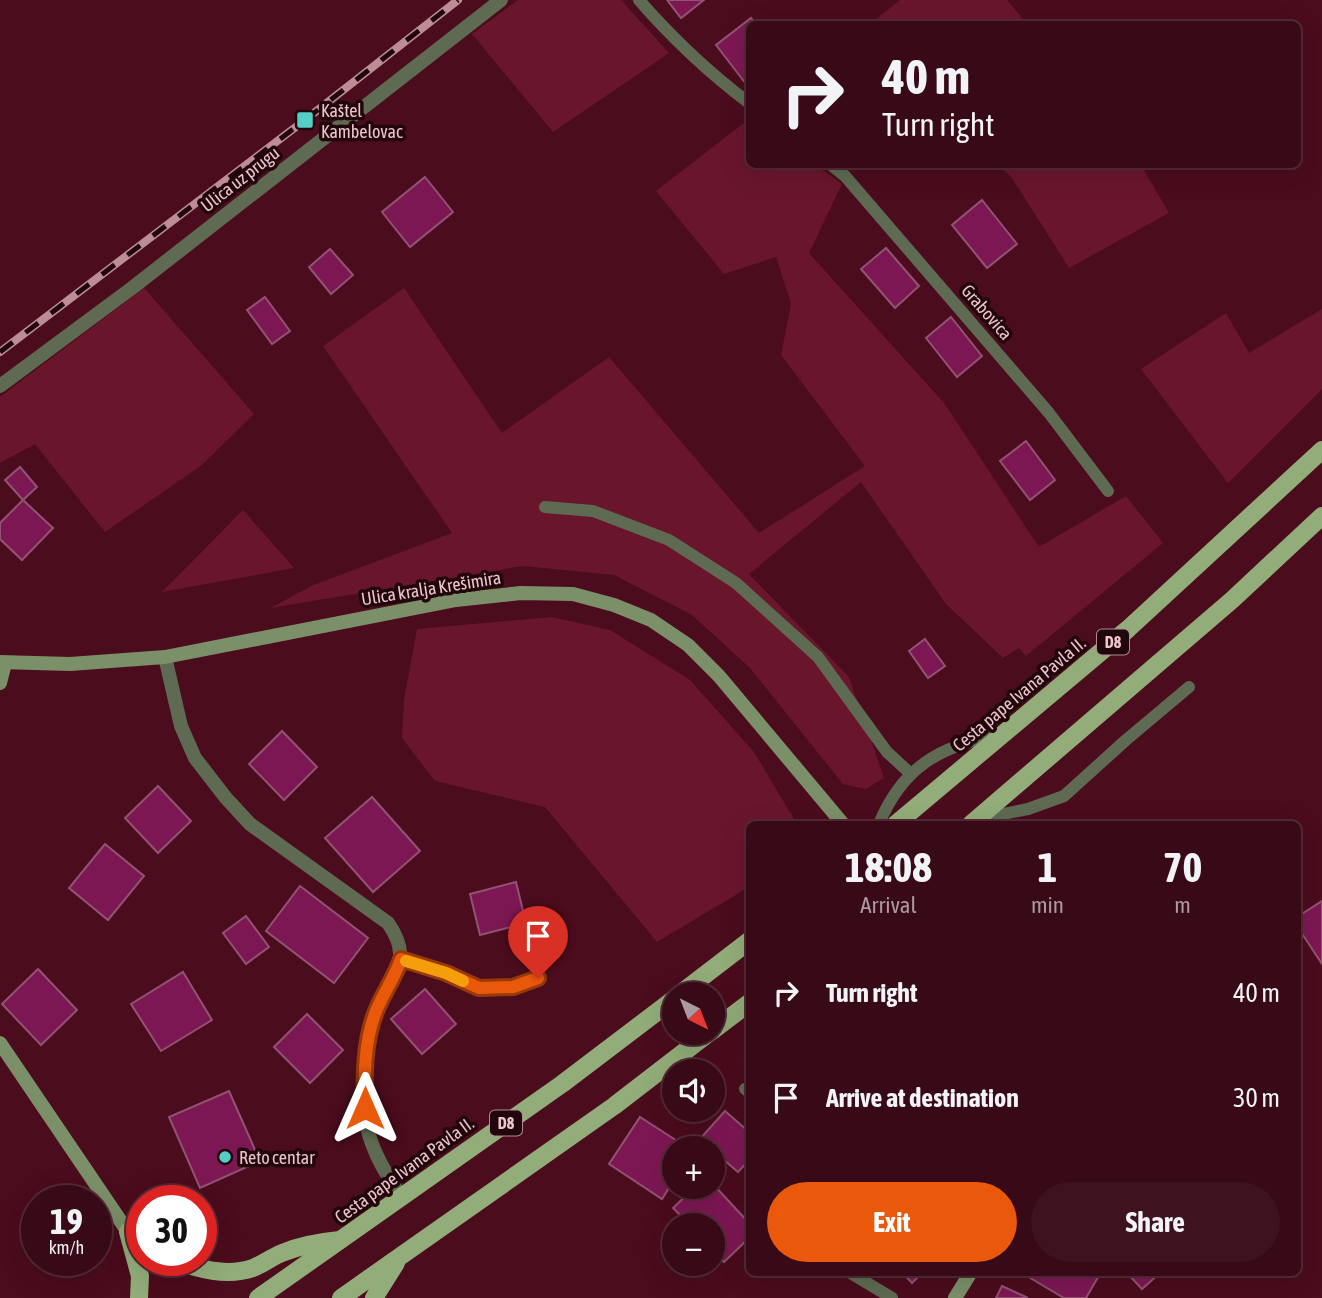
<!DOCTYPE html>
<html lang="en">
<head>
<meta charset="utf-8">
<style>
	:root { --surface:#380916; --page:#3f121f; --text:#f1f3f6; --muted:#ab9aa1; --line:#522a35; --accent:#ea580c }
	body { margin:0; font-family:"Asap Condensed",sans-serif; background:var(--page); color:var(--text); height:100vh; display:flex; flex-direction:column; font-size:26px; white-space:nowrap }
	* { box-sizing:border-box; margin:0 }
	p { font-size:23px; color:var(--muted) }
	.icon { flex:none; width:38px; height:38px; fill:none; stroke:currentColor; stroke-width:2; stroke-linecap:round; stroke-linejoin:round }
	.map { position:relative; flex:1; overflow:hidden }
	.sheet { position:absolute; left:746px; top:821px; width:555px; height:455px; display:flex; flex-direction:column; background:var(--surface); border-radius:10px; box-shadow:0 7px 28px #0002,0 0 0 2px var(--line) }
	.sheet>* { flex:none }
	.hud { position:absolute; left:746px; top:21px; width:555px; height:147px; border-radius:10px; box-shadow:0 7px 28px #0002,0 0 0 2px var(--line); background:#380916; color:var(--text); overflow:hidden }
	.needle { width:46px; rotate:138deg }
	.buttons { position:absolute; left:662px; top:982px; display:grid; gap:14px }
	.buttons a { display:grid; place-items:center; width:63px; height:63px; border-radius:50%; background:var(--surface); box-shadow:0 7px 28px #0002,0 0 0 2px var(--line); font-size:35px }
	.speed { position:absolute; left:21px; top:1185px; display:flex; gap:14px; font-size:35px; font-weight:700; text-align:center }
	.speed>* { display:grid; place-content:center; width:91px; height:91px; border-radius:50%; background:var(--surface); box-shadow:0 7px 28px #0002,0 0 0 2px var(--line); line-height:1 }
	.speed small { font-size:18px; font-weight:400 }
	.speed .limit { border:10px solid #d22; background:#fff; color:#111 }
	.pin { position:absolute; display:grid; place-items:center; width:60px; height:60px; color:#fff; margin:-72px -30px; border-radius:50% 50% 50% 0; rotate:-45deg; box-shadow:0 0 7px #0007 }
	.pin .icon { rotate:45deg }
	.me { position:absolute; width:77px; margin:-38px; rotate:0deg; stroke-linejoin:round; filter:drop-shadow(0 0 5px #0008) }
	.turn { display:flex; align-items:center; gap:24px; height:147px; padding:0 21px; font-size:32px }
	.turn .icon { width:91px; height:91px; stroke-width:2.5 }
	.turn b { display:block; font-size:49px; line-height:60px }
	.eta { display:flex; justify-content:space-evenly; align-items:center; height:119px; text-align:center }
	.eta b { font-size:42px; font-weight:700; line-height:49px }
	.action { display:flex; gap:14px; margin-top:auto; padding:14px 21px }
	.action a { flex:1; height:80px; border-radius:42px; background:var(--accent); color:#fff; font-size:28px; font-weight:700; line-height:80px; text-align:center }
	.action a+a { background:var(--page); color:var(--text) }
	ul { padding:0; list-style:none }
	li { display:flex; align-items:center; gap:21px; height:105px; padding:0 21px }
	li div { flex:1 }
	li b { display:block; font-size:26px }
	li em { font-style:normal }
	.map>svg:first-child { display:block }
	.green { fill:#69162d }
	.building { fill:#7d1753; stroke:#915371; stroke-width:2 }
	.lines { fill:none; stroke-linecap:round; stroke-linejoin:round }
	.lane { stroke:#5e6a51; stroke-width:12 }
	.street { stroke:#5e6a51; stroke-width:14 }
	.secondary { stroke:#7b9068; stroke-width:14 }
	.primary { stroke:#92ad79; stroke-width:18 }
	.rail-casing { stroke:#bd8d96; stroke-width:8 }
	.rail { stroke:#21070c; stroke-width:5; stroke-dasharray:16; stroke-linecap:butt }
	.route-casing { stroke:#983908; stroke-width:18 }
	.route { stroke:#ea580c; stroke-width:12 }
	.slow { stroke:#f59e0b; stroke-width:12 }
	.poi-dot { fill:#54cdc6; stroke:#21070c; stroke-width:2.5 }
	.labels { text-anchor:middle; dominant-baseline:central; stroke-width:7; stroke-linejoin:round; paint-order:stroke }
	.shield { fill:#21070c; stroke:#b08c91; stroke-width:2 }
	.shield-label { font-size:16px; font-weight:bold; fill:#eec5ca }
	.poi-label { font-size:18px; fill:#eec5ca; stroke:#21070c; text-anchor:start }
	.street-label { font-size:18px; fill:#eec5ca; stroke:#21070c }
</style>
</head>
<body>
<div class="map">
<svg width="1322" height="1298" viewBox="0 0 1322 1298">
	<rect width="100%" height="100%" fill="#4b0c1d"/>
	<g class="green">
		<path d="M518,0H621L669,53L553,132L472,34Z"/>
		<path d="M900,0H1007L1027,24H870Z"/>
		<path d="M749,119V164L815,165L842,184L809,253L944,403L1039,547L1126,496L1163,543L1026,656L1019,648L1003,658L946,604L861,482L749,574L849,677L884,778L866,789L843,784L750,668L692,615L614,575L523,566L271,608L311,586L452,533L323,346L404,288L502,433L609,357L759,533L865,466L781,355L791,304L776,257L724,274L656,191Z"/>
		<path d="M999,165H1141L1169,213L1069,268L1012,178Z"/>
		<path d="M144,288L254,414L202,465L105,532L35,444L0,463V397Z"/>
		<path d="M1322,309V389L1228,483L1141,369L1226,313L1249,353Z"/>
		<path d="M243,510L294,568L162,592Z"/>
		<path d="M552,617L610,630L690,680L754,752L797,824H749V887L657,942L545,807L435,781L402,738L404,700L417,629Z"/>
	</g>
	<g class="building">
		<path d="M667,0H704L681,18Z"/>
		<path d="M751,18L756,24H749V82L746,84L716,45Z"/>
		<path d="M425,177L453,212L410,247L382,212Z"/>
		<path d="M982,200L1017,244L987,268L952,225Z"/>
		<path d="M886,248L919,286L895,308L861,269Z"/>
		<path d="M330,249L353,275L331,294L309,267Z"/>
		<path d="M265,297L290,331L272,344L247,310Z"/>
		<path d="M951,317L982,356L957,377L926,338Z"/>
		<path d="M1026,441L1055,480L1030,500L1000,461Z"/>
		<path d="M20,467L37,487L23,500L5,480Z"/>
		<path d="M23,500L53,528L22,560L0,539V523Z"/>
		<path d="M925,639L945,666L928,678L909,651Z"/>
		<path d="M282,731L317,767L284,800L249,764Z"/>
		<path d="M158,786L191,821L158,853L125,818Z"/>
		<path d="M372,797L420,851L373,892L325,838Z"/>
		<path d="M105,844L144,876L108,920L69,888Z"/>
		<path d="M516,882L526,923L480,935L470,894Z"/>
		<path d="M300,886L368,938L334,983L266,931Z"/>
		<path d="M1322,901V964L1297,926V917Z"/>
		<path d="M246,916L269,947L246,964L223,933Z"/>
		<path d="M38,969L77,1010L41,1045L2,1004Z"/>
		<path d="M183,972L212,1020L161,1051L131,1004Z"/>
		<path d="M425,989L456,1024L422,1054L391,1019Z"/>
		<path d="M307,1014L343,1050L310,1083L274,1047Z"/>
		<path d="M229,1091L260,1161L200,1188L169,1117Z"/>
		<path d="M725,1111L749,1132V1160L738,1172L700,1139Z"/>
		<path d="M640,1117L688,1148H674V1180L662,1199L609,1164Z"/>
		<path d="M712,1183L749,1223V1238L724,1262L712,1249V1225H690L673,1208L696,1186H712Z"/>
		<path d="M902,1272H923L912,1283Z"/>
		<path d="M1030,1272H1101L1086,1298H1064L1027,1276Z"/>
		<path d="M1132,1272H1161L1142,1289L1129,1275Z"/>
		<path d="M1002,1286L1028,1298H996Z"/>
	</g>
	<g class="lines">
		<g class="lane">
			<path d="M639,0C673,39 708,72 749,103"/>
			<path d="M830,164L845,176L1049,413L1108,491"/>
			<path d="M545,507L593,511L669,540L736,583L818,657L887,752L911,774"/>
			<path d="M978,819L1028,809L1064,796L1126,740L1189,687"/>
			<path d="M879,824C902,768 940,745 998,736"/>
			<path d="M401,959L446,973L479,988L513,987L538,978"/>
			<path d="M745,1089L749,1092"/>
			<path d="M849,1272L892,1298"/>
		</g>
		<g class="street">
			<path d="M0,386L132,288L501,0"/>
			<path d="M165,657L181,726L195,758L226,798L250,824L388,923C395,933 401,944 400,957C400,976 383,993 376,1010C363,1044 360,1092 367,1127C373,1154 387,1175 402,1198"/>
		</g>
		<g class="secondary">
			<path d="M0,662L70,664L165,657L456,600L521,593L573,594L614,605L651,620L688,645L719,676L843,824"/>
			<path d="M0,683L5,663"/>
			<path d="M0,1043L128,1232"/>
			<path d="M955,1298L971,1272"/>
		</g>
		<g class="primary">
			<path d="M896,824L1128,629L1322,450"/>
			<path d="M971,824L1232,600L1322,516"/>
			<path d="M680,994L749,941"/>
			<path d="M712,1031L749,1003"/>
			<path d="M128,1232L140,1276L139,1298"/>
			<path d="M173,1260C198,1269 227,1277 253,1268C263,1264 272,1257 282,1253C301,1245 319,1242 340,1240"/>
			<path d="M258,1298L562,1084L674,999"/>
			<path d="M341,1298L614,1106L710,1032"/>
			<path d="M374,1298L396,1263"/>
		</g>
		<defs>
			<path id="rail" d="M0,352L305,120L458,0"/>
		</defs>
		<use href="#rail" class="rail-casing"/>
		<use href="#rail" class="rail"/>
	</g>
	<g class="lines">
		<defs>
			<path id="route" d="M365,1108C364,1076 364,1039 377,1009C384,992 395,977 401,959L446,973L479,988L513,987L538,978"/>
		</defs>
		<use href="#route" class="route-casing"/>
		<use href="#route" class="route"/>
		<path class="slow" d="M406,961L446,973L463,981"/>
	</g>
	<g class="poi-dot">
		<rect x="296" y="111" width="18" height="18" rx="3.5"/>
		<circle cx="225" cy="1157" r="7"/>
	</g>
	<g class="labels">
		<g class="shield">
			<rect x="1097" y="629.5" width="32" height="25" rx="5"/>
			<rect x="490" y="1110.5" width="32" height="25" rx="5"/>
		</g>
		<g class="shield-label">
			<text x="1113" y="642">D8</text>
			<text x="506" y="1123">D8</text>
		</g>
		<g class="poi-label">
			<text x="321" y="110">Kaštel<tspan x="321" dy="21">Kambelovac</tspan></text>
			<text x="239" y="1157">Reto centar</text>
		</g>
		<g class="street-label">
			<text transform="translate(240 179) rotate(-38)">Ulica uz prugu</text>
			<text transform="translate(987 312) rotate(49)">Grabovica</text>
			<text transform="translate(431 588) rotate(-9)">Ulica kralja Krešimira</text>
			<text transform="translate(1019 694) rotate(-40)">Cesta pape Ivana Pavla II.</text>
			<text transform="translate(404 1170) rotate(-36)">Cesta pape Ivana Pavla II.</text>
		</g>
	</g>
</svg>
<div class="buttons">
<a><svg class="needle" viewBox="-14 -14 28 28"><path d="M0-13l5 13h-10z" fill="#e53935"/><path d="M0 13l5-13h-10z" fill="#ab9aa1"/></svg></a>
<a><svg class="icon" aria-label="sound" viewBox="0 0 24 24"><path d="M4 9h4l5-4v14l-5-4H4zM17 9q2 3 0 6"/></svg></a>
<a>+</a>
<a>−</a>
</div>
<div class="speed"><div>19<small>km/h</small></div><div class="limit">30</div></div>
<div class="pin" style="left:538px;top:978px;background:#d93025"><svg class="icon" aria-label="arrive" viewBox="0 0 24 24"><path d="M6 21V4h12l-3 4 3 4H6"/></svg></div>
<svg class="me" style="left:365px;top:1108px" viewBox="-20 -20 40 40"><path d="M0-17L14 15 0 8-14 15z" fill="#ea580c" stroke="#fff" stroke-width="4"/></svg>
<div class="hud">
<div class="turn"><svg class="icon" aria-label="right" viewBox="0 0 24 24"><path d="M7 20v-9h11M14 6l5 5-5 5"/></svg><div><b>40 m</b>Turn right</div></div>
</div>
<section class="sheet">
<div class="eta">
<div><b>18:08</b><p>Arrival</p></div>
<div><b>1</b><p>min</p></div>
<div><b>70</b><p>m</p></div>
</div>
<ul>
<li><svg class="icon" aria-label="right" viewBox="0 0 24 24"><path d="M7 20v-9h11M14 6l5 5-5 5"/></svg><div><b>Turn right</b></div><em>40 m</em></li>
<li><svg class="icon" aria-label="arrive" viewBox="0 0 24 24"><path d="M6 21V4h12l-3 4 3 4H6"/></svg><div><b>Arrive at destination</b></div><em>30 m</em></li>
</ul>
<div class="action"><a>Exit</a><a>Share</a></div>
</section>
</div>
</body>
</html>
